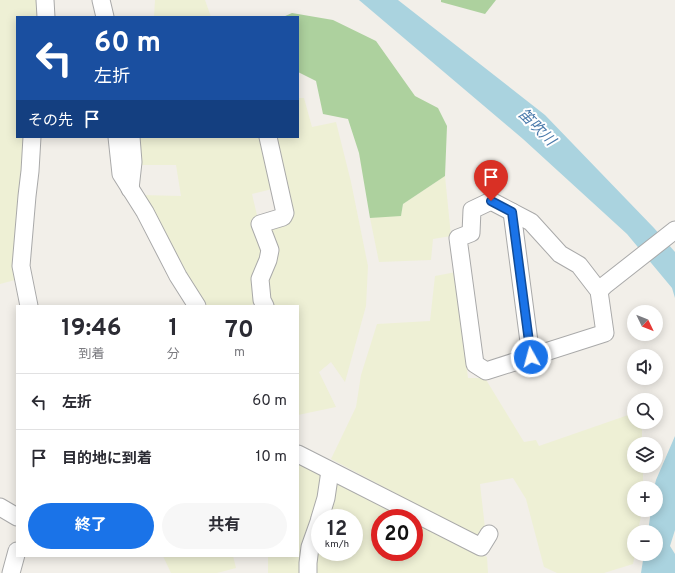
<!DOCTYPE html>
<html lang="ja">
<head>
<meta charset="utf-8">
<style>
	:root { --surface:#fff; --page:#f7f7f7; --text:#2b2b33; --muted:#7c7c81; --line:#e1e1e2; --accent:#1a73e8 }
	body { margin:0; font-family:Overpass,"Noto Sans JP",sans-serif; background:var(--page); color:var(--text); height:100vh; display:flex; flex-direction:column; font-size:15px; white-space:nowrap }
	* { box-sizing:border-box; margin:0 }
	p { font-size:13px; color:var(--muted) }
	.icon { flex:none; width:22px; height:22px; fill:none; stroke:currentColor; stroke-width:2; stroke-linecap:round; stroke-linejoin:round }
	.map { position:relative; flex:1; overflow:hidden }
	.sheet { position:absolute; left:16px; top:305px; width:283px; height:252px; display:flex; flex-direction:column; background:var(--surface); border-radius:0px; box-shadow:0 2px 10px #0003 }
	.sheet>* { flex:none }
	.banner { position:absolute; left:16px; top:16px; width:283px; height:122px; border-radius:0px; box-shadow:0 2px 10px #0003; background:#1a4fa0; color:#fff; overflow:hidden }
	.needle { width:26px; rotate:133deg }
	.fabs { position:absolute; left:627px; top:305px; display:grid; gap:8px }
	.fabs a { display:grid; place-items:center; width:36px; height:36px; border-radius:50%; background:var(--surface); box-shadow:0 2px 10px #0003; font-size:20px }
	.speed { position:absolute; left:311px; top:509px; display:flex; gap:8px; font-size:20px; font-weight:700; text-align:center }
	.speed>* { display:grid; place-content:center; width:52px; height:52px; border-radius:50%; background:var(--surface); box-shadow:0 2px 10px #0003; line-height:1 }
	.speed small { font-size:10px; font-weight:400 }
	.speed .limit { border:6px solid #d22; background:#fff; color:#111 }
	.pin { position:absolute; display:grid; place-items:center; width:34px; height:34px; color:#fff; margin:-41px -17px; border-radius:50% 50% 50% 0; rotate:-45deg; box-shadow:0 0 4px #0007 }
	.pin .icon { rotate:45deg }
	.me { position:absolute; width:44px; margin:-22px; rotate:353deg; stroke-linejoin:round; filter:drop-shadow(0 0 3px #0008) }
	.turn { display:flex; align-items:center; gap:14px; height:84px; padding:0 12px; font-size:18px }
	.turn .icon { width:52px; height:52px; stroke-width:2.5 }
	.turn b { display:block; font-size:28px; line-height:34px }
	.then { display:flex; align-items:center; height:38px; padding:0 12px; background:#0003; gap:8px; font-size:15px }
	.eta { display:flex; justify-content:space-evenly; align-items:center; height:68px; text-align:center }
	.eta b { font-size:24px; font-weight:700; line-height:28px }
	.cta { display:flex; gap:8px; margin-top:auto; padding:8px 12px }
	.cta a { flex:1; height:46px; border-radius:24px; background:var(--accent); color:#fff; font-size:16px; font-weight:700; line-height:46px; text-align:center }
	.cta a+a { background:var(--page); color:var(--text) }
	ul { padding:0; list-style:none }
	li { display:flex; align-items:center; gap:12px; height:56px; padding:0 12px; border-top:1px solid var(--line) }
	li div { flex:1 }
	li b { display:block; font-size:15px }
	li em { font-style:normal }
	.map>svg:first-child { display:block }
	.farmland { fill:#eef0d5 }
	.forest { fill:#add19e }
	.water { fill:#aad3df }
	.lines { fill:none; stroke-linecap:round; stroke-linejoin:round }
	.minor-casing { stroke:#a9a9a9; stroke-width:19 }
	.minor { stroke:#fff; stroke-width:17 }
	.route-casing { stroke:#114b97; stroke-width:10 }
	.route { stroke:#1a73e8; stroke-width:7 }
	.labels { text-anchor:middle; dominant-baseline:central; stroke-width:4; stroke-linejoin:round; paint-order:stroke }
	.water-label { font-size:15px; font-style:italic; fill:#4a7aab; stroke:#fff }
</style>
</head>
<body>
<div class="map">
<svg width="675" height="573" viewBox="0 0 675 573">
	<rect width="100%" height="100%" fill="#f2efe9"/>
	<g class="farmland">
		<path d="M0,0H40V17H17V137H28L15,280L0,284Z"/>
		<path d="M155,0H205L211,17H154Z"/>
		<path d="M298,98H304L312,127L336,122L351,182L368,266L366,306L345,382L331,362L319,372L336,407L298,415V306H270L265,226L289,218L273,137H298Z"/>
		<path d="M135,137H264L276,188L252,194L265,249L257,302L249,306H202L141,195L181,196L176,165H136Z"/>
		<path d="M445,176L451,236L433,239L431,260L379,262L370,218L401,215L403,204Z"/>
		<path d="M456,272L468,378H485L524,442L536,440L539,446L634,413V422H642V444H634V466H643V488H634V510H642L638,532H634L635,554L633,564L604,573H557L544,567L526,499L513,478L480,484L485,528L480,538L331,459L356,407L361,375L377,324L430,321L435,276Z"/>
		<path d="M298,460L319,471L323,484L303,573H268V556H298Z"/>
		<path d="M334,480L409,518H380V552H414V520L487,557L488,573H313L320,535V552H354V518H326Z"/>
		<path d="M163,556H233L236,568L217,573H171Z"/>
	</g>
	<g class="forest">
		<path d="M441,0H496L485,14L441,2Z"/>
		<path d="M292,13L333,20L376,41L415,96L438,108L447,126L445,176L403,204L401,216L370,218L359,153L348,119L323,114L316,81L298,72V17H283Z"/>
	</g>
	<g class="water">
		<path d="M359,0H398L545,115L654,228L675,252V298L672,288L627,234L523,139Z"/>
		<path d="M675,436V530L670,546L675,554V573H641L644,554H656V532H648L651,510H656V488H654L656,480Z"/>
	</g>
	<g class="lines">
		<defs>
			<g id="minor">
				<path d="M45,0L46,17"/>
				<path d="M101,0L105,17"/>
				<path d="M117,137L121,174L145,212L178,276L197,306"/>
				<path d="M130,189L133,162L131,137"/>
				<path d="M512,212L531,357"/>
				<path d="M599,291L579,265L560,254L531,222L491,201L472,210L471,233L458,238L475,364L486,371L605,333L599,291L605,285L675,230"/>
				<path d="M29,306L21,266L27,196L30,171L32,137"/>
				<path d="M265,306L262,300L260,279L268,260L270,250L260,224L283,217L285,213L268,137"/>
				<path d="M298,454L481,547L489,534"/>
				<path d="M0,507L17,517"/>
				<path d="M320,518L326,498L330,471"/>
				<path d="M11,573L17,551"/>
				<path d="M308,573V563L310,547L320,519"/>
			</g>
		</defs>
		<use href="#minor" class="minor-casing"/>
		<use href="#minor" class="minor"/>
	</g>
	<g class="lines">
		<defs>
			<path id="route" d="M491,201L512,212L531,357"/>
		</defs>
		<use href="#route" class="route-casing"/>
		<use href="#route" class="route"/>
	</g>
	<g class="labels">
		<g class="water-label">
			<text transform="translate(536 128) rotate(45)">笛吹川</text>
		</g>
	</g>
</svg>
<div class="fabs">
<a><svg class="needle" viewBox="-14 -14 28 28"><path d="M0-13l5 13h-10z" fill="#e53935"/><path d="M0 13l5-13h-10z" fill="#7c7c81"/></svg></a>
<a><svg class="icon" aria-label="sound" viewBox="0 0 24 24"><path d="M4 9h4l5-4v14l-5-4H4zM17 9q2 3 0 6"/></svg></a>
<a><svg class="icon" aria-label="search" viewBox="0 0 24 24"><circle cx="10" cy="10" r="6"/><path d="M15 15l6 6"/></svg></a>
<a><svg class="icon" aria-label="layers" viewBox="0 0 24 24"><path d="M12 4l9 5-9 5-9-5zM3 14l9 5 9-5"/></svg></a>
<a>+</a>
<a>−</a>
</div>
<div class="speed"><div>12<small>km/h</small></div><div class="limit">20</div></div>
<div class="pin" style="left:491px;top:201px;background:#d93025"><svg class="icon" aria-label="arrive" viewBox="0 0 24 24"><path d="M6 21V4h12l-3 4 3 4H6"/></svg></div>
<svg class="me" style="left:531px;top:357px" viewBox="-20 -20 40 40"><circle r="17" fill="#1a73e8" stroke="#fff" stroke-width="3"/><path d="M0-11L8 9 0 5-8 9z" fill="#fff"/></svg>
<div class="banner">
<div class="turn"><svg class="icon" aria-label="left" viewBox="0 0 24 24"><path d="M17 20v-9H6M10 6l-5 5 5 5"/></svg><div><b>60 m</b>左折</div></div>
<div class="then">その先<svg class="icon" aria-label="arrive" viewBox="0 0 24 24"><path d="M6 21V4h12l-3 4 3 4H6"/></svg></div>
</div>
<section class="sheet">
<div class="eta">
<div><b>19:46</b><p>到着</p></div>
<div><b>1</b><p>分</p></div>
<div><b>70</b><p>m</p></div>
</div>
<ul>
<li><svg class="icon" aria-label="left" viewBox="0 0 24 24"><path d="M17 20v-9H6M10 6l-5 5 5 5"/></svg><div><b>左折</b></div><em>60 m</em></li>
<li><svg class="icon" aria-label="arrive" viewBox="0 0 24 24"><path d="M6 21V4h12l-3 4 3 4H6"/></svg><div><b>目的地に到着</b></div><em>10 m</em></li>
</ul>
<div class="cta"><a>終了</a><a>共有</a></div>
</section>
</div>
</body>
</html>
